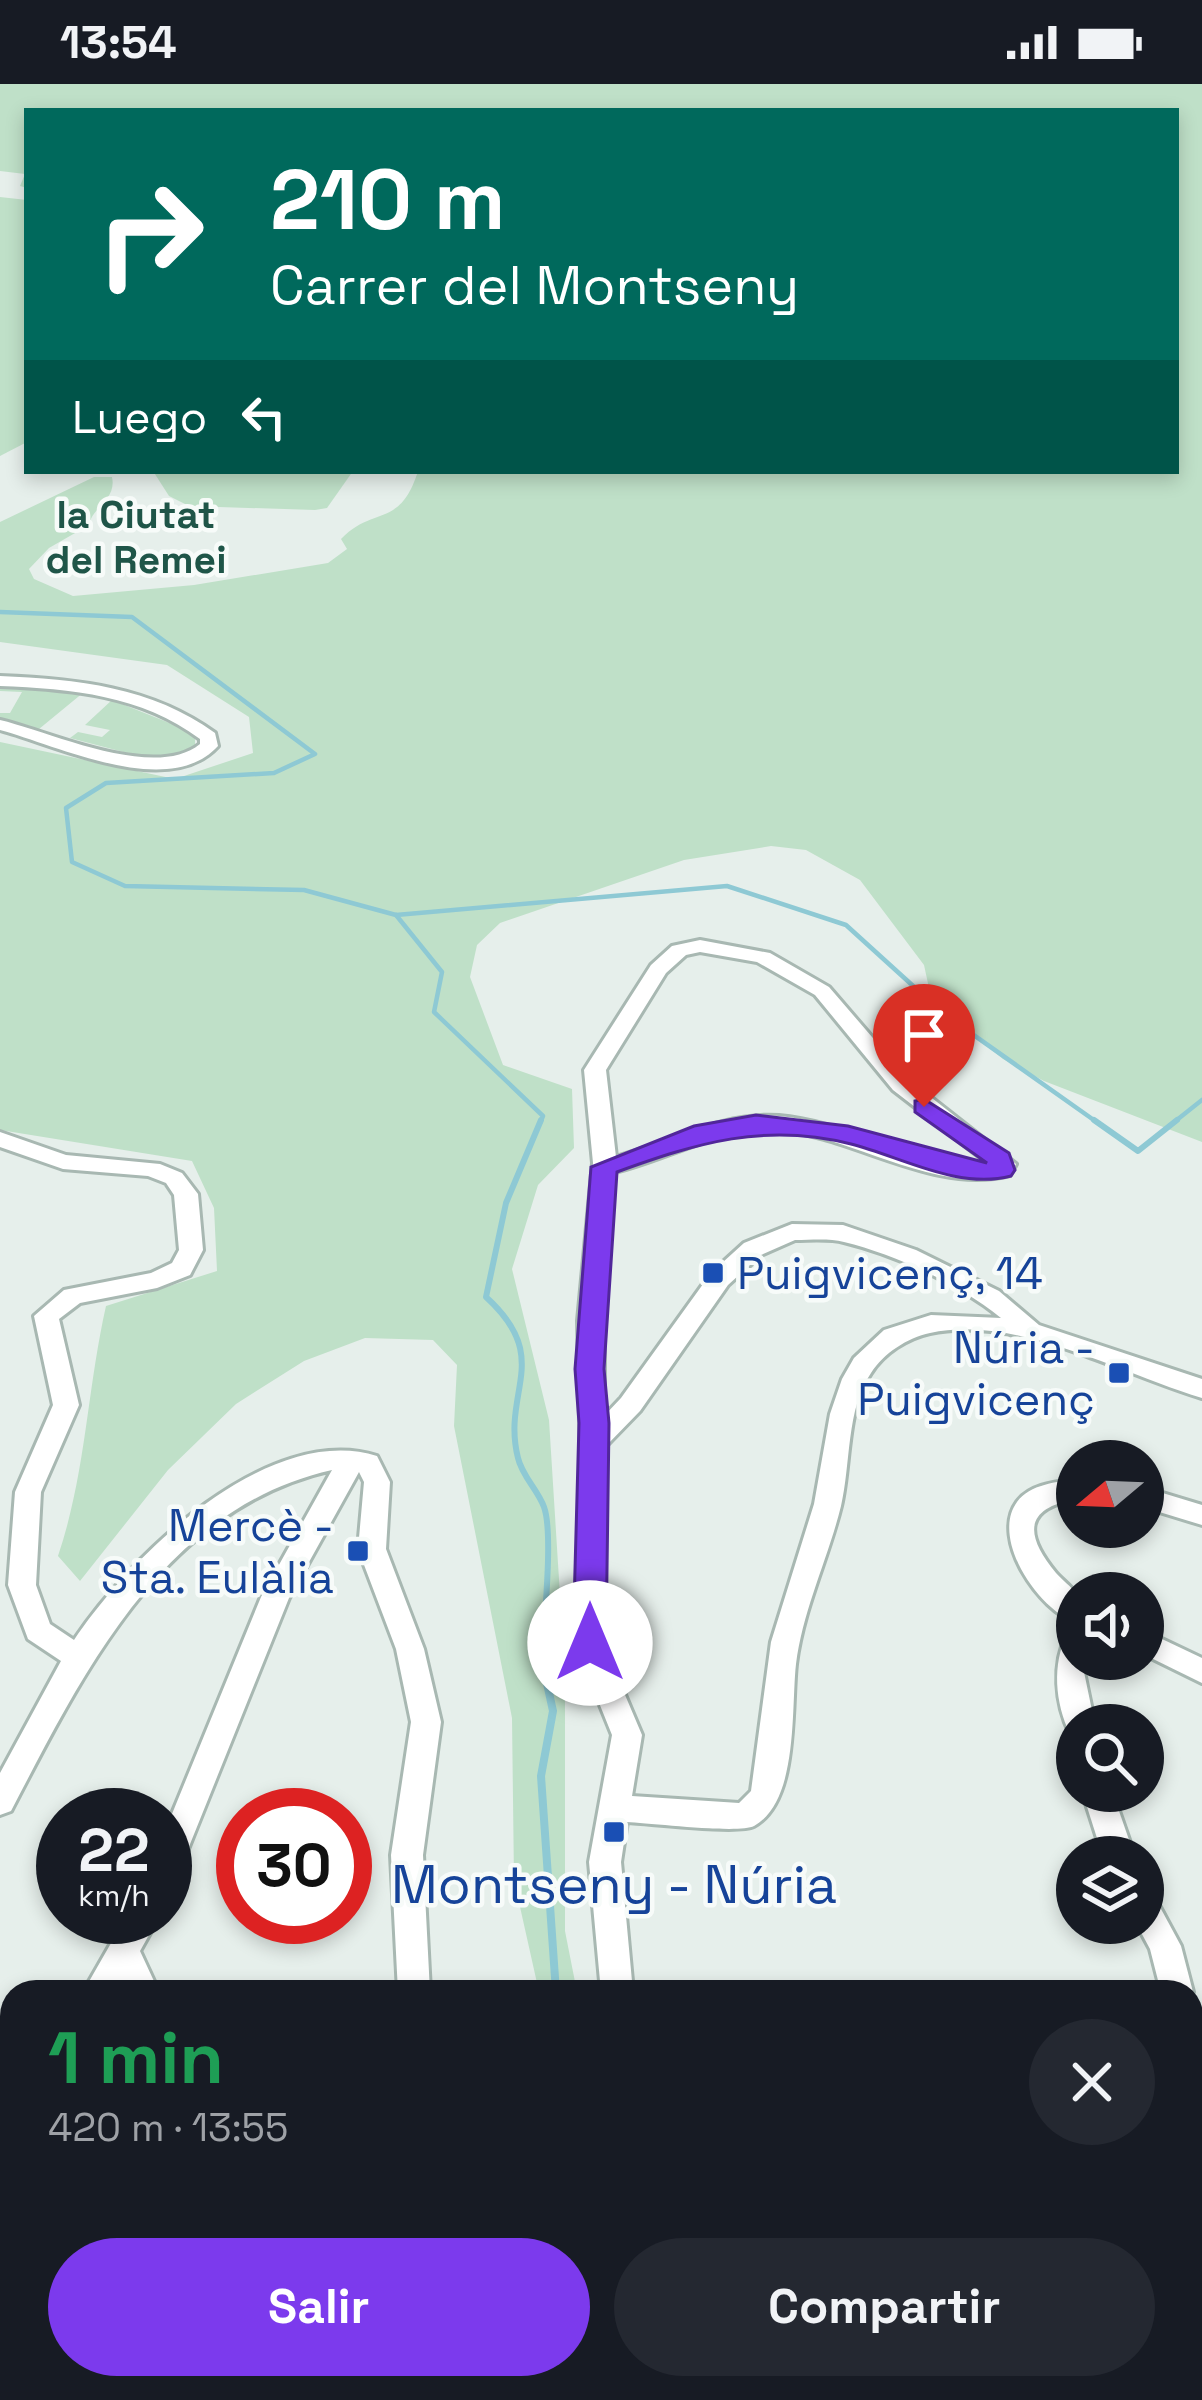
<!DOCTYPE html>
<html lang="es">
<head>
<meta charset="utf-8">
<style>
	:root { --surface:#171b24; --page:#242831; --text:#f1f3f6; --muted:#9ea1a6; --accent:#7c3aed }
	body { margin:0; font-family:"Space Grotesk",sans-serif; background:var(--page); color:var(--text); height:100vh; display:flex; flex-direction:column; font-size:45px; white-space:nowrap }
	* { box-sizing:border-box; margin:0 }
	p { font-size:39px; color:var(--muted) }
	.icon { flex:none; width:66px; height:66px; fill:none; stroke:currentColor; stroke-width:2; stroke-linecap:round; stroke-linejoin:round }
	.map { position:relative; flex:1; overflow:hidden }
	.sheet { position:absolute; left:0px; top:1896px; width:1203px; height:420px; display:flex; flex-direction:column; background:var(--surface); border-radius:36px 36px 0 0; box-shadow:0 6px 18px #0003 }
	.sheet>* { flex:none }
	.guide { position:absolute; left:24px; top:24px; width:1155px; height:366px; border-radius:0px; box-shadow:0 6px 18px #0003; background:#00695c; color:#fff; overflow:hidden }
	.needle { width:78px; rotate:251deg }
	.buttons { position:absolute; left:1056px; top:1356px; display:grid; gap:24px }
	.buttons a { display:grid; place-items:center; width:108px; height:108px; border-radius:50%; background:var(--surface); box-shadow:0 6px 18px #0003; font-size:60px }
	.speed { position:absolute; left:36px; top:1704px; display:flex; gap:24px; font-size:60px; font-weight:700; text-align:center }
	.speed>* { display:grid; place-content:center; width:156px; height:156px; border-radius:50%; background:var(--surface); box-shadow:0 6px 18px #0003; line-height:1 }
	.speed small { font-size:30px; font-weight:400 }
	.speed .limit { border:18px solid #d22; background:#fff; color:#111 }
	.pin { position:absolute; display:grid; place-items:center; width:102px; height:102px; color:#fff; margin:-123px -51px; border-radius:50% 50% 50% 0; rotate:-45deg; box-shadow:0 0 12px #0007 }
	.pin .icon { rotate:45deg }
	.me { position:absolute; width:132px; margin:-66px; rotate:0deg; stroke-linejoin:round; filter:drop-shadow(0 0 9px #0008) }
	.turn { display:flex; align-items:center; gap:42px; height:252px; padding:0 48px; font-size:54px }
	.turn .icon { width:156px; height:156px; stroke-width:2.5 }
	.turn b { display:block; font-size:84px; line-height:102px }
	.then { display:flex; align-items:center; height:114px; padding:0 48px; background:#0003; gap:24px; font-size:45px }
	.round { display:grid; place-items:center; flex:none; width:126px; height:126px; border-radius:63px; background:var(--page) }
	.overview { display:flex; align-items:center; justify-content:space-between; height:204px; padding:0 48px }
	h1 { font-size:72px; font-weight:700; line-height:90px; color:#1e9e55 }
	.cta { display:flex; gap:24px; margin-top:auto; padding:24px 48px }
	.cta a { flex:1; height:138px; border-radius:72px; background:var(--accent); color:#fff; font-size:48px; font-weight:700; line-height:138px; text-align:center }
	.cta a+a { background:var(--page); color:var(--text) }
	.status { display:flex; justify-content:space-between; align-items:center; height:84px; padding:0 60px; background:var(--surface); direction:ltr }
	.status svg { height:33px; fill:currentColor }
	.map>svg:first-child { display:block }
	.green { fill:#bfe0c8 }
	.lines { fill:none; stroke-linecap:round; stroke-linejoin:round }
	.stream-far2 { stroke:#8ec9d4; stroke-width:4.5 }
	.stream-far1 { stroke:#8ec9d4; stroke-width:6 }
	.stream { stroke:#8ec9d4; stroke-width:8 }
	.street-casing { stroke:#a8b8b2; stroke-width:6 }
	.street { fill:#fff; fill-rule:evenodd }
	.route { fill:#7c3aed; stroke:#51269a; stroke-width:3 }
	.transit-dot { fill:#1a4fb4; stroke:#f7fbf9; stroke-width:4.5 }
	.labels { text-anchor:middle; dominant-baseline:central; stroke-width:9; stroke-linejoin:round; paint-order:stroke }
	.far-neighbourhood-label { font-size:39px; font-weight:bold; fill:#1f5548; stroke:#f7fbf9 }
	.transit-label { font-size:45px; fill:#164399; stroke:#f7fbf9; text-anchor:end }
	.near-transit-label { font-size:54px; fill:#164399; stroke:#f7fbf9 }
</style>
</head>
<body>
<div class="status"><b>13:54</b><svg viewBox="0 0 49 12"><path d="M0 12V9h3v3zM5 12V6h3v6zM10 12V3h3v9zM15 12V0h3v12zM26 1h20v11H26zM47 4h2v5h-2z"/></svg></div>
<div class="map">
<svg width="1202" height="2316" viewBox="0 0 1202 2316">
	<rect width="100%" height="100%" fill="#e6efeb"/>
	<g class="green">
		<path d="M0,0H1202V1058L1044,997L1003,975L932,918L924,881L860,796L806,766L771,762L684,776L500,839L477,861L470,893L503,981L572,1005L574,1064L538,1101L512,1185L549,1336L565,1591V1847L577,1908H539L514,1796L512,1634L454,1342L457,1281L433,1256L365,1254L304,1277L236,1320L168,1386L80,1497L58,1472C86,1389 87,1306 106,1222L217,1187L214,1124L192,1077L0,1046V658L175,695L253,669L249,633L167,581L0,558V438L94,393H112C117,416 92,423 89,441L49,464L29,485L34,495L73,512L194,501L328,479L347,465L341,455C374,421 400,445 418,387H1176V27H27V104L20,102L25,90L0,87Z"/>
		<path d="M0,113L27,116V358L0,372Z"/>
		<path d="M153,387H353L327,424L315,426L189,422L169,412Z"/>
		<path d="M0,601L84,608L39,645L0,637V629H10L22,608L0,607Z"/>
		<path d="M112,616L187,646L195,652V667L150,675L70,654L78,648L102,653L110,646L85,641Z"/>
	</g>
	<g class="lines">
		<g class="stream-far2">
			<path d="M0,528L132,533L315,670L274,689L106,699L66,724L72,778L125,802L304,806L396,831L727,802L846,841L944,930L1098,1039"/>
			<path d="M396,831L442,888L434,928L543,1032L540,1039"/>
			<path d="M1173,1039L1202,1016"/>
		</g>
		<g class="stream-far1">
			<path d="M541,1036L506,1119L486,1213C554,1275 501,1307 518,1374C522,1392 538,1406 544,1423C554,1450 543,1546 542,1580L546,1598"/>
			<path d="M1094,1036L1138,1067L1177,1036"/>
		</g>
		<g class="stream">
			<path d="M546,1595L553,1627L541,1692L556,1908"/>
			<path d="M649,2304L653,2316"/>
		</g>
		<defs>
			<g id="street">
				<path d="M0,592C77,595 152,603 215,649L218,662C169,716 59,662 0,646V636C51,648 155,697 200,660V655C141,611 72,605 0,602Z"/>
				<path d="M700,856L770,869L829,903L909,996L1016,1080L1010,1091C932,1111 853,1051 776,1046C720,1043 669,1075 615,1088L604,1211V1332L621,1314L711,1189L744,1159L792,1140L843,1141L916,1166L999,1207L1039,1241L1202,1295V1314C1121,1290 1016,1230 930,1249C907,1254 884,1269 871,1289C846,1325 851,1380 841,1422C828,1475 803,1525 796,1580C791,1624 799,1717 754,1742C739,1750 650,1739 627,1738L621,1778L633,1908H601L589,1778L612,1651L575,1559L581,1387L578,1237L593,1079L584,986L651,881L672,862ZM700,868L757,878L815,911L893,1006L989,1080C918,1084 850,1038 779,1032C722,1028 669,1059 616,1073L606,986L666,889L686,871ZM795,1156C811,1156 829,1154 844,1158C897,1171 959,1200 1001,1234L931,1231L884,1246L854,1274L842,1295L830,1330L814,1420L771,1558L751,1707L739,1719L632,1712L642,1651L603,1559L606,1362L640,1327L728,1201L761,1171Z"/>
				<path d="M0,1048L66,1071L160,1080L182,1089L198,1110L203,1166L190,1191L157,1204L80,1219L59,1235L79,1321L41,1408L36,1501L50,1540L74,1556C130,1472 268,1338 377,1372L390,1398L386,1465L424,1565L441,1638L423,1771L430,1908H398L391,1771L411,1638L396,1565L358,1465L364,1398L359,1388L289,1514L176,1795L165,1799V1747L261,1513L332,1386C163,1424 83,1589 11,1727L0,1731V1689L61,1577L28,1555L8,1501L15,1408L53,1321L34,1232L64,1206L151,1189L172,1179L179,1166L174,1111L166,1099L148,1092L63,1085L0,1063Z"/>
				<path d="M1077,1395V1415C1024,1424 1024,1450 1056,1489C1061,1495 1072,1503 1076,1510C1079,1517 1077,1531 1077,1539C1039,1527 990,1455 1017,1418C1030,1400 1057,1398 1077,1395Z"/>
				<path d="M1143,1403L1202,1421V1441L1143,1423Z"/>
				<path d="M1143,1546L1202,1574V1599L1143,1570Z"/>
				<path d="M1077,1547V1575H1087L1084,1588L1095,1641H1077V1652L1070,1650C1055,1619 1052,1580 1067,1550Z"/>
				<path d="M1082,1707H1112L1135,1773H1103Z"/>
				<path d="M1143,1808L1154,1812L1181,1862L1193,1908L1191,1913V1908H1161L1150,1865L1136,1839H1143Z"/>
				<path d="M126,1833H159L140,1867L159,1908H127L122,1898L117,1908H83Z"/>
				<path d="M12,2013V2053L0,2057V2018Z"/>
				<path d="M1202,2134V2171L1191,2176V2139Z"/>
				<path d="M320,2304H360L365,2316H325Z"/>
				<path d="M743,2304H781L786,2316H748Z"/>
				<rect x="842" y="2304" width="38" height="12"/>
				<path d="M1144,2304H1182L1185,2316H1147Z"/>
			</g>
		</defs>
		<use href="#street" class="street-casing"/>
		<use href="#street" class="street"/>
	</g>
	<path class="route" d="M924,1015L1009,1069L1015,1086L1011,1092C958,1106 902,1073 851,1060C765,1038 697,1059 617,1088L604,1285L609,1339L606,1559L601,1569H578L573,1559L579,1339L575,1285L591,1083L694,1042L756,1031L848,1042L987,1079L915,1028V1017Z"/>
	<g class="transit-dot">
		<rect x="701" y="1177" width="24" height="24" rx="6"/>
		<rect x="1107" y="1277" width="24" height="24" rx="6"/>
		<rect x="346" y="1455" width="24" height="24" rx="6"/>
		<rect x="602" y="1736" width="24" height="24" rx="6"/>
	</g>
	<g class="labels">
		<g class="far-neighbourhood-label">
			<text x="136" y="430">la Ciutat<tspan x="136" dy="45">del Remei</tspan></text>
		</g>
		<g class="transit-label">
			<text x="737" y="1189" text-anchor="start">Puigvicenç, 14</text>
			<text x="1095" y="1263">Núria -<tspan x="1095" dy="52">Puigvicenç</tspan></text>
			<text x="334" y="1441">Mercè -<tspan x="334" dy="52">Sta. Eulàlia</tspan></text>
		</g>
		<g class="near-transit-label">
			<text x="614" y="1800">Montseny - Núria</text>
		</g>
	</g>
</svg>
<div class="buttons">
<a><svg class="needle" viewBox="-14 -14 28 28"><path d="M0-13l5 13h-10z" fill="#e53935"/><path d="M0 13l5-13h-10z" fill="#9ea1a6"/></svg></a>
<a><svg class="icon" aria-label="sound" viewBox="0 0 24 24"><path d="M4 9h4l5-4v14l-5-4H4zM17 9q2 3 0 6"/></svg></a>
<a><svg class="icon" aria-label="search" viewBox="0 0 24 24"><circle cx="10" cy="10" r="6"/><path d="M15 15l6 6"/></svg></a>
<a><svg class="icon" aria-label="layers" viewBox="0 0 24 24"><path d="M12 4l9 5-9 5-9-5zM3 14l9 5 9-5"/></svg></a>
</div>
<div class="speed"><div>22<small>km/h</small></div><div class="limit">30</div></div>
<div class="pin" style="left:924px;top:1023px;background:#d93025"><svg class="icon" aria-label="arrive" viewBox="0 0 24 24"><path d="M6 21V4h12l-3 4 3 4H6"/></svg></div>
<svg class="me" style="left:590px;top:1559px" viewBox="-20 -20 40 40"><circle r="19" fill="#fff"/><path d="M0-13L10 11 0 6-10 11z" fill="#7c3aed"/></svg>
<div class="guide">
<div class="turn"><svg class="icon" aria-label="right" viewBox="0 0 24 24"><path d="M7 20v-9h11M14 6l5 5-5 5"/></svg><div><b>210 m</b>Carrer del Montseny</div></div>
<div class="then">Luego<svg class="icon" aria-label="left" viewBox="0 0 24 24"><path d="M17 20v-9H6M10 6l-5 5 5 5"/></svg></div>
</div>
<section class="sheet">
<div class="overview"><div><h1>1 min</h1><p>420 m · 13:55</p></div><a class="round"><svg class="icon" aria-label="close" viewBox="0 0 24 24"><path d="M6 6l12 12M18 6L6 18"/></svg></a></div>
<div class="cta"><a>Salir</a><a>Compartir</a></div>
</section>
</div>
</body>
</html>
